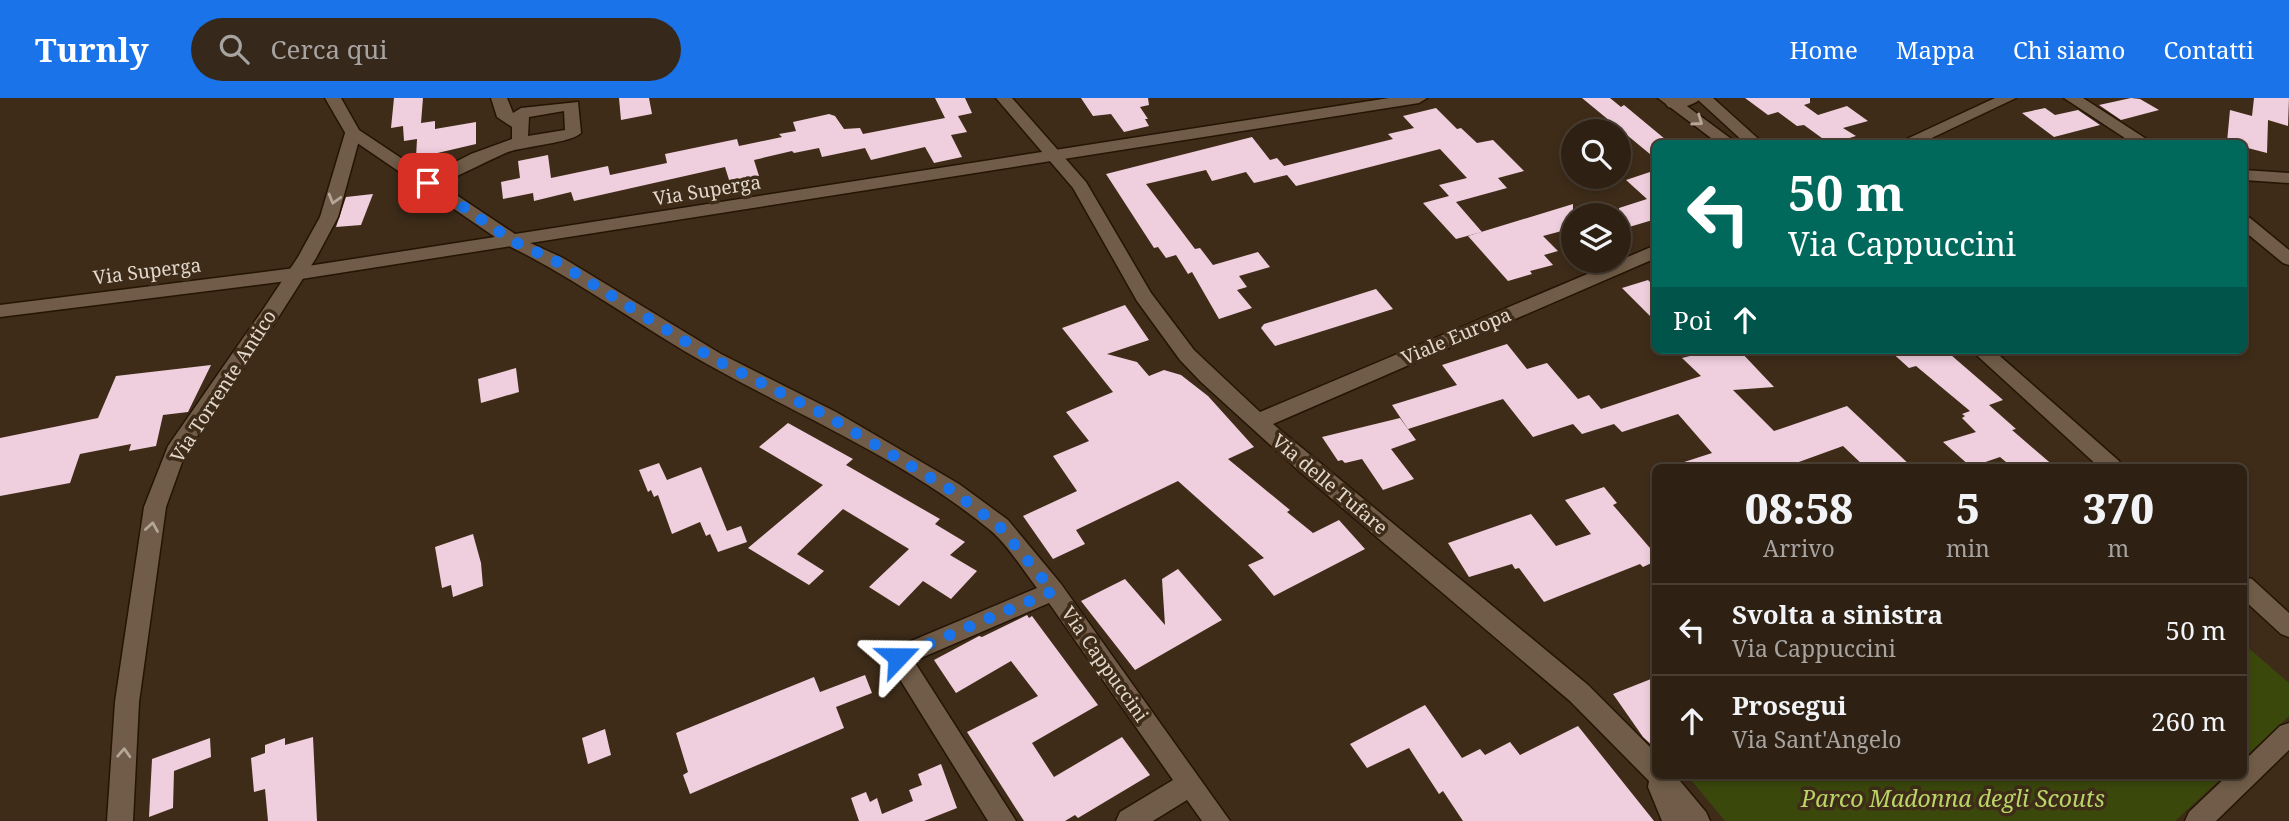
<!DOCTYPE html>
<html lang="it">
<head>
<meta charset="utf-8">
<style>
	:root { --surface:#2e2113; --page:#36291c; --text:#f1f3f6; --muted:#a7a3a0; --line:#493e33; --accent:#1a73e8 }
	body { margin:0; font-family:"Noto Serif",serif; background:var(--page); color:var(--text); height:100vh; display:flex; flex-direction:column; font-size:26px; white-space:nowrap }
	* { box-sizing:border-box; margin:0 }
	p { font-size:23px; color:var(--muted) }
	.icon { flex:none; width:38px; height:38px; fill:none; stroke:currentColor; stroke-width:2; stroke-linecap:round; stroke-linejoin:round }
	.map { position:relative; flex:1; overflow:hidden }
	.details { position:absolute; left:1652px; top:366px; width:595px; height:315px; display:flex; flex-direction:column; background:var(--surface); border-radius:10px; box-shadow:0 4px 10px #0003,0 0 0 2px var(--line) }
	.details>* { flex:none }
	.top-card { position:absolute; left:1652px; top:42px; width:595px; height:214px; border-radius:10px; box-shadow:0 4px 10px #0003,0 0 0 2px var(--line); background:#00695c; color:#fff; overflow:hidden }
	.buttons { position:absolute; left:1561px; top:21px; display:grid; gap:14px }
	.buttons a { display:grid; place-items:center; width:70px; height:70px; border-radius:50%; background:var(--surface); box-shadow:0 4px 10px #0003,0 0 0 2px var(--line); font-size:35px }
	.pin { position:absolute; display:grid; place-items:center; width:60px; height:60px; color:#fff; margin:-30px; border-radius:14px; box-shadow:0 4px 10px #0006 }
	.me { position:absolute; width:77px; margin:-38px; rotate:67deg; stroke-linejoin:round; filter:drop-shadow(0 0 5px #0008) }
	.turn { display:flex; align-items:center; gap:24px; height:147px; padding:0 21px; font-size:32px }
	.turn .icon { width:91px; height:91px; stroke-width:2.5 }
	.turn b { display:block; font-size:49px; line-height:60px }
	.then { display:flex; align-items:center; height:66px; padding:0 21px; background:#0003; gap:14px; font-size:26px }
	.eta { display:flex; justify-content:space-evenly; align-items:center; height:119px; text-align:center }
	.eta b { font-size:42px; font-weight:800; line-height:49px }
	ul { padding:0; list-style:none }
	li { display:flex; align-items:center; gap:21px; height:91px; padding:0 21px; border-top:2px solid var(--line) }
	li div { flex:1 }
	li b { display:block; font-size:26px }
	li em { font-style:normal }
	header { display:flex; align-items:center; gap:42px; box-sizing:border-box; height:98px; padding:0 35px; background:var(--accent); color:#fff }
	header strong { font-size:33px }
	nav { display:flex; gap:38px; margin-inline-start:auto; font-size:24px }
	.search { width:490px; height:63px; background:var(--page); display:flex; align-items:center; gap:18px; box-sizing:border-box; padding:0 24px; border-radius:38px; color:var(--muted); font-size:26px }
	.map>svg:first-child { display:block }
	.green { fill:#3b480c }
	.building { fill:#efcfdd }
	.lines { fill:none; stroke-linecap:round; stroke-linejoin:round }
	.street-casing { stroke:#241403; stroke-width:3 }
	.secondary-casing { stroke:#241403; stroke-width:3 }
	.street { fill:#705c48; fill-rule:evenodd }
	.secondary { fill:#705c48; fill-rule:evenodd }
	.oneway { stroke:#b5a697 }
	.route { stroke:#1a73e8; stroke-width:12; stroke-dasharray:0 21.6 }
	.labels { text-anchor:middle; dominant-baseline:central; stroke-width:7; stroke-linejoin:round; paint-order:stroke }
	.street-label { font-size:19px; fill:#e3d8cc; stroke:#3e2c19 }
	.near-park-label { font-size:23px; font-style:italic; fill:#b8d566; stroke:#3e2c19 }
</style>
</head>
<body>
<header>
<strong>Turnly</strong>
<div class="search"><svg class="icon" aria-label="search" viewBox="0 0 24 24"><circle cx="10" cy="10" r="6"/><path d="M15 15l6 6"/></svg>Cerca qui</div>
<nav><a>Home</a><a>Mappa</a><a>Chi siamo</a><a>Contatti</a></nav>
</header>
<div class="map">
<svg width="2289" height="723" viewBox="0 0 2289 723">
	<rect width="100%" height="100%" fill="#3e2c19"/>
	<g class="green">
		<path d="M2244,546L2289,585V618L2244,660Z"/>
		<path d="M1687,677H2225L2175,723H1725Z"/>
	</g>
	<g class="building">
		<path d="M394,0H423L421,25L435,23V31L476,24V46L416,60L417,41L404,43L403,28L391,30Z"/>
		<path d="M619,0H649L652,16L621,22Z"/>
		<path d="M935,0H965L972,15L958,18L967,34L951,37L962,59L934,65L925,49L871,62L865,50L822,59L819,50L794,55L792,53L754,62L759,78L730,85L725,69L574,103L571,94L534,103L533,95L503,101L501,84L520,80L518,63L548,57L551,80L608,68L610,77L667,65L665,56L737,41L739,48L782,39L779,36L796,33L793,24L829,16L835,18L844,31L860,30L863,36L945,20Z"/>
		<path d="M1081,0H1148L1149,7L1140,9L1148,21H1145L1149,28L1124,34L1111,16L1093,18Z"/>
		<path d="M1582,0H1610L1621,9L1624,7L1671,46H1656V61Z"/>
		<path d="M1745,0H1810V5L1804,7L1818,17L1847,8L1868,23L1843,30L1856,38L1830,46L1804,27L1797,28L1778,14L1768,17Z"/>
		<path d="M2131,0L2140,1L2159,12L2121,22L2099,7Z"/>
		<path d="M2254,0H2289L2288,28L2268,22L2267,55L2244,49V46L2227,44L2230,12L2252,18Z"/>
		<path d="M1436,10L1457,31L1461,30L1477,45L1493,42L1524,73L1498,80L1507,90L1456,104L1482,134L1456,141L1423,105L1449,98L1439,87L1467,80L1440,51L1296,88L1287,77L1254,85L1246,74L1212,83L1206,72L1146,86L1195,151L1200,150L1213,167L1258,154L1270,169L1239,178L1247,189L1237,192L1252,210L1219,221L1192,174L1188,176L1176,157L1166,160L1158,149L1154,150L1106,76L1252,39L1270,62L1277,60L1284,68L1393,41L1388,36L1414,30L1403,18Z"/>
		<path d="M2045,10L2055,17L2078,12L2100,27L2054,39L2022,15Z"/>
		<path d="M1656,72V121L1619,132V110L1647,101L1626,82Z"/>
		<path d="M373,96L361,127L336,129L346,99Z"/>
		<path d="M1573,106V130L1543,138L1558,153L1544,157L1553,167L1530,173L1532,176L1508,183L1468,138Z"/>
		<path d="M1648,182L1656,190V224L1622,190Z"/>
		<path d="M1376,191L1393,211L1275,248L1261,230L1264,226Z"/>
		<path d="M1125,207L1149,242L1107,256L1137,264L1149,278L1164,272L1181,277L1208,298L1254,349L1228,361L1290,412L1287,414L1313,435L1339,422L1365,451L1274,498L1248,467L1264,460L1178,383L1076,432L1085,446L1053,461L1023,418L1077,393L1053,358L1089,343L1066,314L1113,294L1062,230Z"/>
		<path d="M1507,246L1527,271L1547,265L1578,301L1589,297L1601,311L1701,278L1682,260L1714,252H1739L1774,289L1733,292L1774,333L1847,308L1912,369H1865L1843,348L1785,369H1679L1678,366L1712,355L1678,316L1622,334L1614,326L1582,336L1573,326L1533,339L1503,301L1408,331L1392,307L1457,287L1442,267Z"/>
		<path d="M1889,252H1953L1954,256L1951,257L2003,302L1989,307L2016,331L2012,332L2055,369H2012L2000,359L1971,369L1943,344L1976,334L1962,320L1965,318L1962,316L1970,313L1916,268L1909,270Z"/>
		<path d="M211,267L188,314L163,317L156,348L129,353L131,346L80,356L70,385L0,398V340L98,320L116,278Z"/>
		<path d="M516,270L519,294L481,305L478,281Z"/>
		<path d="M1400,320L1416,342L1391,351L1414,381L1383,392L1362,361L1345,365L1342,362L1338,363L1322,339Z"/>
		<path d="M788,325L853,361L846,367L940,421L935,426L965,444L950,457L977,473L951,501L923,483L899,508L869,489L909,451L843,411L797,456L824,473L809,487L748,450L823,387L759,349Z"/>
		<path d="M659,365L667,382L701,369L727,433L741,428L747,444L718,454L710,436L706,438L700,424L672,436L658,397L654,399L651,392L648,394L639,372Z"/>
		<path d="M1604,389L1617,405L1613,407L1656,457V463L1643,469L1640,466L1544,504L1519,470L1515,471L1512,466L1469,479L1448,445L1531,416L1556,448L1591,436L1565,402Z"/>
		<path d="M473,436L481,465L483,488L453,499L451,487L442,490L435,449Z"/>
		<path d="M1178,471L1222,522L1135,572L1081,503L1125,481L1165,527L1162,481Z"/>
		<path d="M1027,517L1029,520L1032,518L1098,607L1032,645L1054,679L1122,639L1150,677L1078,720L1075,717L1065,723H1024L967,634L1038,598L1011,563L956,595L934,562L979,538L982,539Z"/>
		<path d="M865,577L872,595L836,609L844,630L690,696L683,677L688,674L676,635L814,579L820,594Z"/>
		<path d="M1656,579V651L1643,639L1613,596Z"/>
		<path d="M1425,607L1462,660L1480,651L1485,657L1510,644L1520,657L1578,628L1654,723H1463L1443,693L1439,696L1409,650L1367,670L1350,646Z"/>
		<path d="M605,631L611,657L588,666L582,640Z"/>
		<path d="M313,639L317,723H268L265,691L254,694L251,660L265,655V647L285,640V647Z"/>
		<path d="M210,640L211,659L174,673L173,710L149,719L152,661Z"/>
		<path d="M941,666L957,710L924,723H859L851,700L866,694L870,704L877,700L882,716L913,703L909,692L922,687L918,676Z"/>
	</g>
	<g class="lines">
		<defs>
			<g id="street">
				<path d="M491,0H507L513,15L521,10L578,4L581,35C571,45 525,48 508,54C490,61 435,92 422,89L420,85L422,81L471,56L512,41V29L497,19ZM564,13L565,32L528,38L529,19Z"/>
				<path d="M996,0H1012L1086,84L1151,195L1194,252L1260,314L1656,147V160L1273,326L1588,587L1656,655V677H1675L1706,714L1710,723H1662L1648,689L1649,683L1570,603L1299,373L1201,284L1180,262L1137,203L1073,90Z"/>
				<path d="M1677,0H1701C1695,7 1678,12 1668,9L1666,6Z"/>
				<path d="M1995,0H2016L1919,46H1896Z"/>
				<path d="M2064,0H2083L2154,46H2134Z"/>
				<path d="M353,30L361,35L338,119L316,160L276,223L185,356L166,409L139,604L133,723H107L115,604L144,409L168,348L262,213L298,159L320,119L345,35Z"/>
				<path d="M2244,72L2289,75V85L2244,82Z"/>
				<path d="M2244,118L2250,120L2289,152V167L2283,165L2244,133Z"/>
				<path d="M513,137L563,160L721,256L836,314L959,386L1008,422L1061,486L1230,723H1202L1187,702L1153,723H1116L1120,714L1173,682L1049,505L914,563L1016,723H988L886,559L890,552L1037,490C1022,471 1008,447 990,432C905,362 802,319 707,266C639,228 577,181 507,147L504,143L507,139Z"/>
				<path d="M2289,625V652L2216,723H2185L2189,714L2228,677H2244V663L2280,628Z"/>
			</g>
			<g id="secondary">
				<path d="M325,0H341L359,32L515,136L1389,0H1427L1419,5L295,182L0,219V207L295,170L495,139L347,38Z"/>
				<path d="M1658,0H1676L1738,46H1719Z"/>
				<path d="M1696,0H1713L1764,46H1746Z"/>
				<path d="M1971,252H1993L2119,363L2122,369H2099Z"/>
				<path d="M2244,479L2252,481L2289,515V539L2281,536L2244,502Z"/>
			</g>
		</defs>
		<use href="#street" class="street-casing"/>
		<use href="#secondary" class="secondary-casing"/>
		<use href="#street" class="street"/>
		<use href="#secondary" class="secondary"/>
	</g>
	<defs><path id="oneway-chevron" d="M-2-3.5L2.5 0L-2 3.5" fill="none" stroke-width="1.6" stroke-linecap="round" stroke-linejoin="round" transform="scale(1.75)"/></defs>
	<g class="oneway">
		<use href="#oneway-chevron" transform="translate(1698 23) rotate(35)"/>
		<use href="#oneway-chevron" transform="translate(334 101) rotate(106)"/>
		<use href="#oneway-chevron" transform="translate(152 429) rotate(-81)"/>
		<use href="#oneway-chevron" transform="translate(124 655) rotate(-87)"/>
	</g>
	<g class="lines">
		<path class="route" d="M428,85L513,143L557,164L714,261L829,319L951,392L999,428L1053,493L898,559"/>
	</g>
	<g class="labels">
		<g class="street-label">
			<text transform="translate(707 92) rotate(-9)">Via Superga</text>
			<text transform="translate(147 173) rotate(-7)">Via Superga</text>
			<text transform="translate(1456 238) rotate(-23)">Viale Europa</text>
			<text transform="translate(223 288) rotate(-57)">Via Torrente Antico</text>
			<text transform="translate(1330 386) rotate(40)">Via delle Tufare</text>
			<text transform="translate(1105 566) rotate(55)">Via Cappuccini</text>
		</g>
		<g class="near-park-label">
			<text x="1953" y="700">Parco Madonna degli Scouts</text>
		</g>
	</g>
</svg>
<div class="buttons">
<a><svg class="icon" aria-label="search" viewBox="0 0 24 24"><circle cx="10" cy="10" r="6"/><path d="M15 15l6 6"/></svg></a>
<a><svg class="icon" aria-label="layers" viewBox="0 0 24 24"><path d="M12 4l9 5-9 5-9-5zM3 14l9 5 9-5"/></svg></a>
</div>
<div class="pin" style="left:428px;top:85px;background:#d93025"><svg class="icon" aria-label="arrive" viewBox="0 0 24 24"><path d="M6 21V4h12l-3 4 3 4H6"/></svg></div>
<svg class="me" style="left:898px;top:559px" viewBox="-20 -20 40 40"><path d="M0-17L14 15 0 8-14 15z" fill="#1a73e8" stroke="#fff" stroke-width="4"/></svg>
<div class="top-card">
<div class="turn"><svg class="icon" aria-label="left" viewBox="0 0 24 24"><path d="M17 20v-9H6M10 6l-5 5 5 5"/></svg><div><b>50 m</b>Via Cappuccini</div></div>
<div class="then">Poi<svg class="icon" aria-label="ahead" viewBox="0 0 24 24"><path d="M12 20V5M6 11l6-6 6 6"/></svg></div>
</div>
<section class="details">
<div class="eta">
<div><b>08:58</b><p>Arrivo</p></div>
<div><b>5</b><p>min</p></div>
<div><b>370</b><p>m</p></div>
</div>
<ul>
<li><svg class="icon" aria-label="left" viewBox="0 0 24 24"><path d="M17 20v-9H6M10 6l-5 5 5 5"/></svg><div><b>Svolta a sinistra</b><p>Via Cappuccini</p></div><em>50 m</em></li>
<li><svg class="icon" aria-label="ahead" viewBox="0 0 24 24"><path d="M12 20V5M6 11l6-6 6 6"/></svg><div><b>Prosegui</b><p>Via Sant'Angelo</p></div><em>260 m</em></li>
</ul>
</section>
</div>
</body>
</html>
